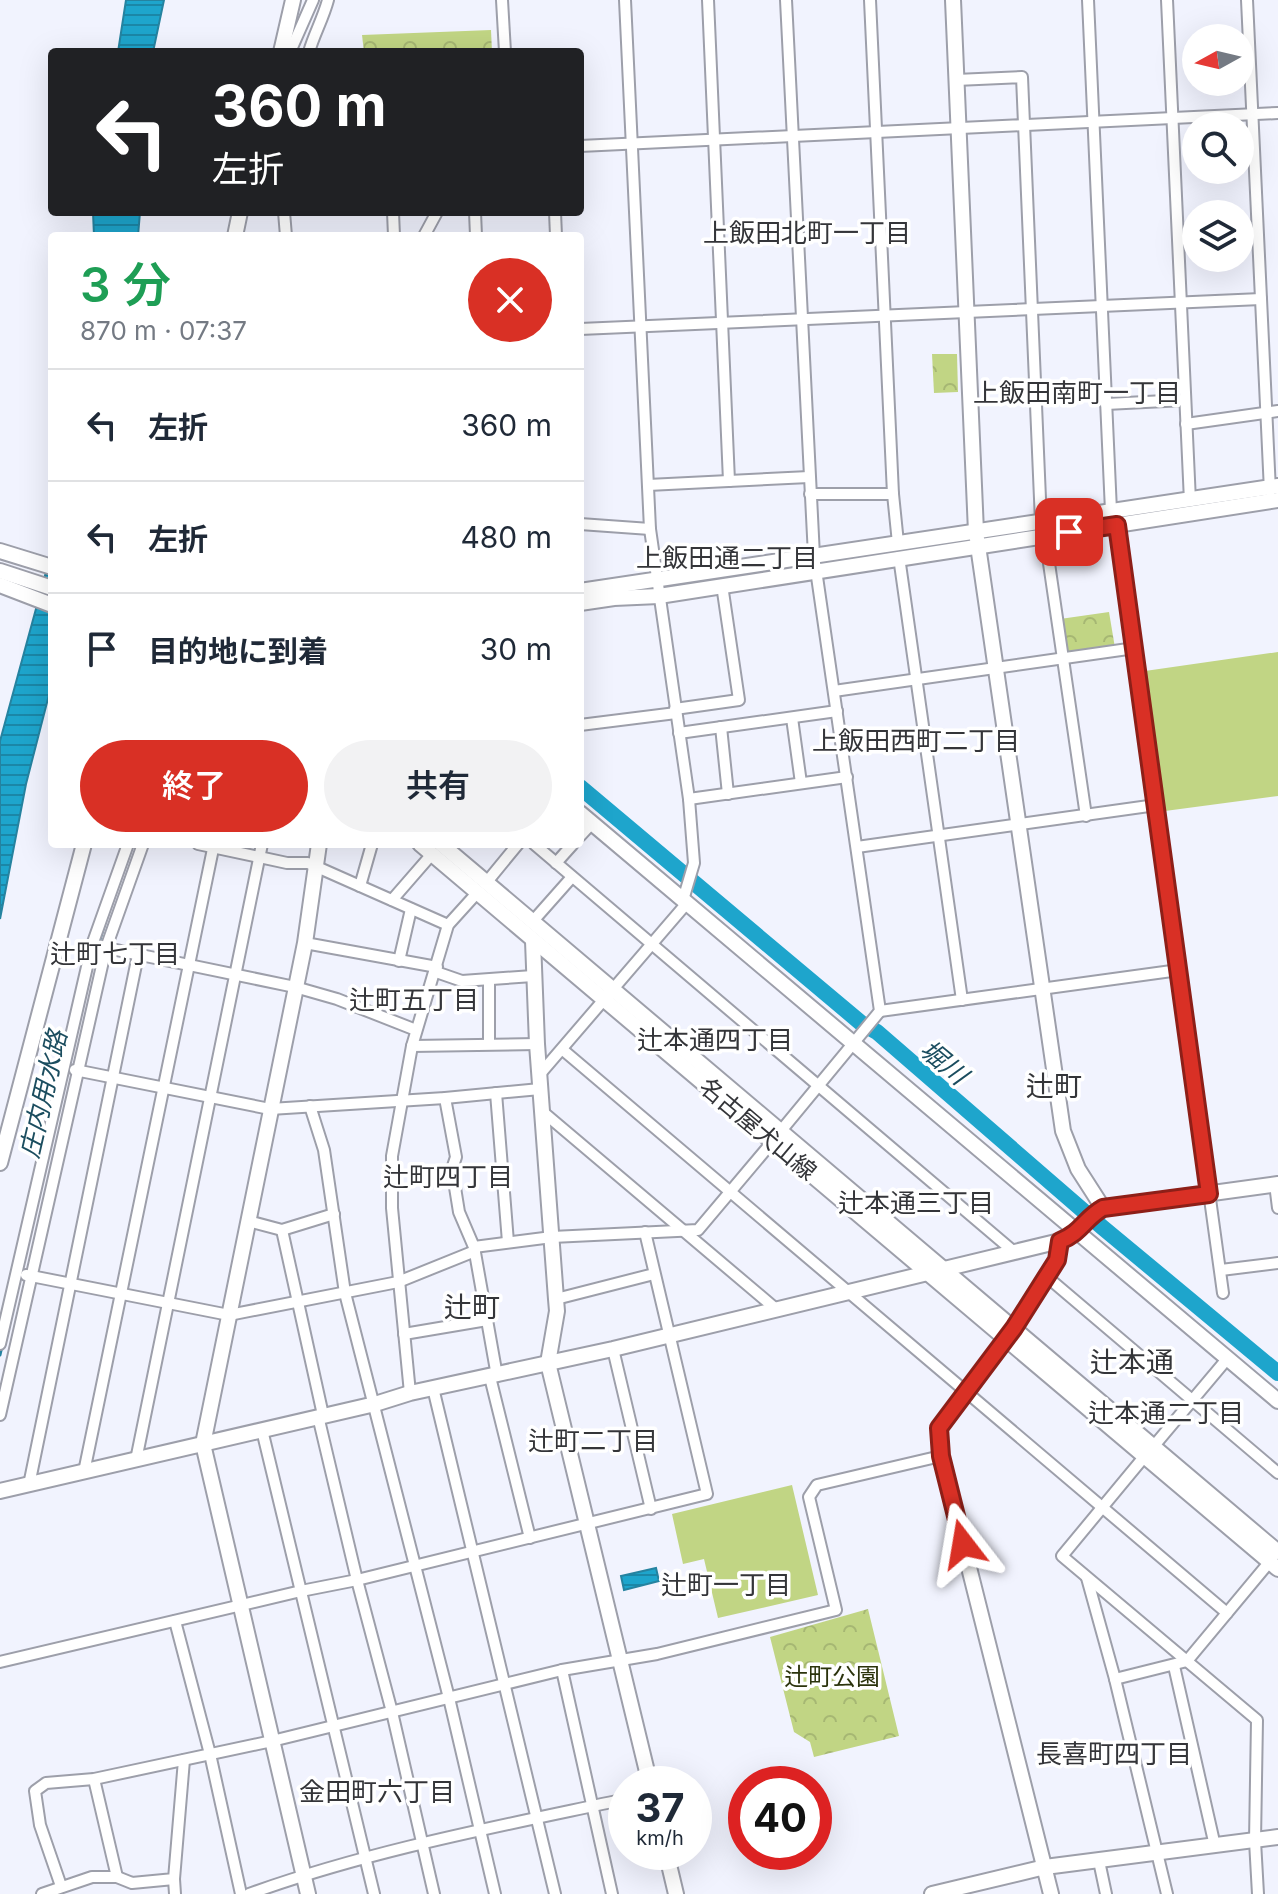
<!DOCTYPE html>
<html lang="ja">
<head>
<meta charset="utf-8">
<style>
	:root { --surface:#fff; --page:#f2f2f3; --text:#1f2937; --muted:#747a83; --line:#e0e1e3; --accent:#d93025 }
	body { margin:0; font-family:Inter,"Noto Sans JP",sans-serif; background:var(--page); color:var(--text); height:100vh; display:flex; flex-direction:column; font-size:30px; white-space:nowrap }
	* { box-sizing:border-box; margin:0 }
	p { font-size:26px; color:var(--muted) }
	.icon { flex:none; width:44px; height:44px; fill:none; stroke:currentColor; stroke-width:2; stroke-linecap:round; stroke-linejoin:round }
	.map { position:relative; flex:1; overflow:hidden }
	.side { position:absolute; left:48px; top:232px; width:536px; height:616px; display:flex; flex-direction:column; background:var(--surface); border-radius:8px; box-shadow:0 8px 32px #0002 }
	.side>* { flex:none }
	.hud { position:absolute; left:48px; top:48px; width:536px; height:168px; border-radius:8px; box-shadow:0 8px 32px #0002; background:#202124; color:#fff; overflow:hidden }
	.needle { width:52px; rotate:262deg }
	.buttons { position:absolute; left:1182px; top:24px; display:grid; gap:16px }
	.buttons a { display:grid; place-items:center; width:72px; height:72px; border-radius:50%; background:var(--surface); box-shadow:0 8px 32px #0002; font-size:40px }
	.speed { position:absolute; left:608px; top:1766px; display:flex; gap:16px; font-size:40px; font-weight:700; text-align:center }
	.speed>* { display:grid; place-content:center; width:104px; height:104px; border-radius:50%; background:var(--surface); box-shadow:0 8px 32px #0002; line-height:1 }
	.speed small { font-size:20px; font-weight:400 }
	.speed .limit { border:12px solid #d22; background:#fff; color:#111 }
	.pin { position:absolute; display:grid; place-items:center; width:68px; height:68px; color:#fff; margin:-34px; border-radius:16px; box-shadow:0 4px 12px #0006 }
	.me { position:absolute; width:88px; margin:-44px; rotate:346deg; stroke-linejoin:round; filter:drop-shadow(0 0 6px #0008) }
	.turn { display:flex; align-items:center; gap:28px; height:168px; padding:0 32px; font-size:36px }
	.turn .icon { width:104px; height:104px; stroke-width:2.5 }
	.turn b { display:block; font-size:56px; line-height:68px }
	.round { display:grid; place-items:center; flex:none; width:84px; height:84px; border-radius:42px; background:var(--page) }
	.headline { display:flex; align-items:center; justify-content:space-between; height:136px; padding:0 32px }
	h1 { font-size:48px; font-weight:600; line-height:60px; color:#1e9e55 }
	.button { display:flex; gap:16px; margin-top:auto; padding:16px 32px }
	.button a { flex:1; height:92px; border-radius:48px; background:var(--accent); color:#fff; font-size:32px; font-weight:600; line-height:92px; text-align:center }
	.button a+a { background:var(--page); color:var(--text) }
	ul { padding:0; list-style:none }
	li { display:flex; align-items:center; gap:24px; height:112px; padding:0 32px; border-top:2px solid var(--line) }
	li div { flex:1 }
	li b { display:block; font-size:30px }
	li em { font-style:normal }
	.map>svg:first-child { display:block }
	.grass { fill:#c1d584 }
	.park { fill:url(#park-crowns) }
	.water { fill:url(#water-rules); stroke:#2583a0; stroke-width:2 }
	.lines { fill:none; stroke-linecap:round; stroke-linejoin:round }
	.stream { stroke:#2583a0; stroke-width:3 }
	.river { stroke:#1ea5cc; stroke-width:16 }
	.street-casing { stroke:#9d9faa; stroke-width:14 }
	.secondary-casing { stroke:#9d9faa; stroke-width:18 }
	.street { stroke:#fff; stroke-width:10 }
	.secondary { stroke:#fff; stroke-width:14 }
	.route-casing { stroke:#8d1f18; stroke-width:20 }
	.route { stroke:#d93025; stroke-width:14 }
	.labels { text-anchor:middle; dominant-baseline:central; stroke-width:7; stroke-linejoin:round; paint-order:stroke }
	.street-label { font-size:24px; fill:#343539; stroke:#fff }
	.park-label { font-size:24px; fill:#2b330c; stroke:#fff }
	.neighbourhood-label { font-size:26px; fill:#343539; stroke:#fff }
	.water-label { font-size:26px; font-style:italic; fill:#1b4d5f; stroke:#fff }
	.quarter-label { font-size:28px; fill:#343539; stroke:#fff }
</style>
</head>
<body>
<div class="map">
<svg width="1278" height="1894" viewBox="0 0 1278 1894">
	<defs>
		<pattern id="park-crowns" width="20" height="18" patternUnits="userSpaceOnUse" patternTransform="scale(2)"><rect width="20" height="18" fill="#c1d584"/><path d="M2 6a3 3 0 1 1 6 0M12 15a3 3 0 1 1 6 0" fill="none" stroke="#a6b773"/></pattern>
		<pattern id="water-rules" width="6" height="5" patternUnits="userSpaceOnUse" patternTransform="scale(2)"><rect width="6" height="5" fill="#1ea5cc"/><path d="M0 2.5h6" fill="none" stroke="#1b87a7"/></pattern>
	</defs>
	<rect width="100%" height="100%" fill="#f1f3fe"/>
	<g class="grass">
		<path d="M1278,652V796L1165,811L1145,671Z"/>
		<path d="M792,1485L818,1595L718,1618L704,1559L683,1564L672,1514Z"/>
	</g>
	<g class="park">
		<path d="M491,30L492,52H364L362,35Z"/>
		<path d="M932,354H957L958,392L934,393Z"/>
		<path d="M1109,612L1115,648L1065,655L1060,619Z"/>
		<path d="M868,1609L899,1736L814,1757L810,1742L794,1732L770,1637Z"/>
	</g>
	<g class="water">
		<path d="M126,0H164L153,52H118Z"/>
		<path d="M93,212H140L138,236H94Z"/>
		<path d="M52,550V683L26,784L0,919V741Z"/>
		<path d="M656,1568L659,1581L624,1590L621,1576Z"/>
	</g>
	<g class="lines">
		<g class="stream">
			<path d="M92,965L105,923"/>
			<path d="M0,1355L2,1346"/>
		</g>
		<path class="river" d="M580,787L861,1023L877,1032L1102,1227L1278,1373"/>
		<defs>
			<g id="street">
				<path d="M502,0L505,52"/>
				<path d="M625,0L650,529L689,799L694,863L683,900"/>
				<path d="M708,0L729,481"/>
				<path d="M870,0L893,494L898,543"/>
				<path d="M1088,0L1111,511"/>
				<path d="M1167,0L1190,501"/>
				<path d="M1247,0L1270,491"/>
				<path d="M290,52L313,0"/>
				<path d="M309,52C314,34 323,19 328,0"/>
				<path d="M956,80L1022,77L1041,522"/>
				<path d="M580,146L1278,113"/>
				<path d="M284,212L286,236"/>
				<path d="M393,212L394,236"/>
				<path d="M475,212L476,236"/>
				<path d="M555,212L556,236"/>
				<path d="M424,236L437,212"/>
				<path d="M580,329L1261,299"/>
				<path d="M1106,404L1185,400"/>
				<path d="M1186,424L1278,411"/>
				<path d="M648,485L809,477"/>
				<path d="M810,494H893"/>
				<path d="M580,524L650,529"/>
				<path d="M1117,525L1223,1293"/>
				<path d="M1045,536L1086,816"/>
				<path d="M899,557L962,1000"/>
				<path d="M834,691L1135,648"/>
				<path d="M675,709L739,700L722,585"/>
				<path d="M792,718L801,783"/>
				<path d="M580,725L676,713"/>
				<path d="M721,727L728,794"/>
				<path d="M679,733L837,711"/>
				<path d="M689,799L847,777"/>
				<path d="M580,836L592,823"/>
				<path d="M198,844L287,863H308L448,925"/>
				<path d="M534,844L1013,1251"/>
				<path d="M857,847L1156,805"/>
				<path d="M556,863L573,844"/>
				<path d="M486,883L518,844"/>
				<path d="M360,886L372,844"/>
				<path d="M392,900L432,854"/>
				<path d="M533,921L572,877"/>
				<path d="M305,943L437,967"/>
				<path d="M102,947L295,987L337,999L416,1030"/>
				<path d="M399,961L411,909"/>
				<path d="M436,972L462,981L533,976"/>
				<path d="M489,980V1044"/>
				<path d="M880,1011L1179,970"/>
				<path d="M412,1046L537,1044"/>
				<path d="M563,1050L1227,1613"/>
				<path d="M75,1070L270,1109L445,1098L540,1089"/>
				<path d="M540,1074L687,903"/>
				<path d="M496,1093L508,1242"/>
				<path d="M445,1098L456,1157L452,1169L459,1212L474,1247L497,1376"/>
				<path d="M310,1106L324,1150L345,1293L449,1698L495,1894"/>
				<path d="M543,1112L776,1309"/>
				<path d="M780,1132L880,1011L814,556L786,0"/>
				<path d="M1275,1184L1278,1208"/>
				<path d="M248,1221L282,1230L334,1214"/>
				<path d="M282,1230L323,1415"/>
				<path d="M474,1247L552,1237L698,1230L773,1141"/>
				<path d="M1221,1270L1278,1263"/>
				<path d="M26,1275L229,1315L398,1282L475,1251"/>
				<path d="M1046,1276L1278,1473"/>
				<path d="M556,1299L654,1274"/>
				<path d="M404,1334L487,1320"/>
				<path d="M0,1344L92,945L128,844"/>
				<path d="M613,1349L651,1509"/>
				<path d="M490,1377L530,1538"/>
				<path d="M433,1388L555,1894"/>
				<path d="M410,1393L392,1208V1156L412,1046L448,925L477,893"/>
				<path d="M0,1415L106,948L143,844"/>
				<path d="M318,1416L357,1580L392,1712L434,1894"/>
				<path d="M262,1430L374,1894"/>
				<path d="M1153,1447L1227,1359"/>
				<path d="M1144,1457L1062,1556L1257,1720L1255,1841L1258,1894"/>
				<path d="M136,1460L262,844"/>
				<path d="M84,1472L214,844"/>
				<path d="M29,1485L138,955"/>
				<path d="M1087,1578L1115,1679L1167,1894"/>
				<path d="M175,1621L210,1754L241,1894"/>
				<path d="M0,1662L301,1591L357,1580L707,1494L645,1232"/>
				<path d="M1174,1666L1215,1846"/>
				<path d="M562,1670L612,1894"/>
				<path d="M1115,1679L1187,1661L1272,1559"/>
				<path d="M94,1779L117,1877"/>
				<path d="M1099,1861L1106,1894"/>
				<path d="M174,1879L175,1894"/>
				<path d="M61,1886L40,1825L35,1791L46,1783L94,1779L272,1741L562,1670L657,1654L836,1610L809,1497L817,1485L941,1456"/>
				<path d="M42,1894L92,1877H117L132,1883L174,1879L184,1760"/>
				<path d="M249,1894C371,1850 500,1826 626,1799"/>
			</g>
			<g id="secondary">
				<path d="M953,0L976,532L1063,1131L1078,1169L1103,1208"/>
				<path d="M281,52L293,0"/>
				<path d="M235,236L240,212"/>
				<path d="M0,551L52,567"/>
				<path d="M0,571L52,588"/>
				<path d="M0,585L52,605"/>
				<path d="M580,591L1278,486"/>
				<path d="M580,603L614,598L659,596L1278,500"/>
				<path d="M580,813L1278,1401"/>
				<path d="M420,844L1278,1569"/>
				<path d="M441,844L1278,1552"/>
				<path d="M533,941L537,1044L556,1299L557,1311L548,1363L650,1784"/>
				<path d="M0,1163L84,844"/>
				<path d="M0,1491L375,1404L410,1393L613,1349L1060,1241C1081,1233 1085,1218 1103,1208L1278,1184"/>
				<path d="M666,1852L676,1894"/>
				<path d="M308,1894L203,1444L305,943L319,844"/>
				<path d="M932,1894L1045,1867L1278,1837"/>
				<path d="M1051,1894L941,1456L939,1428L1014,1328L1057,1260L1060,1241"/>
			</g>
		</defs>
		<use href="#street" class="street-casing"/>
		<use href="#secondary" class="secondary-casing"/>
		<use href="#street" class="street"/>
		<use href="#secondary" class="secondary"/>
	</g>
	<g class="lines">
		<defs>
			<path id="route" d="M963,1544L941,1456L939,1428L1014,1328L1057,1260L1060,1241C1081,1233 1085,1218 1103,1208L1209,1194L1117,525L1069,532"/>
		</defs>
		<use href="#route" class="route-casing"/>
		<use href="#route" class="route"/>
	</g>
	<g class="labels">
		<g class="street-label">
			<text transform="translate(758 1129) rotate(40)">名古屋犬山線</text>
		</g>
		<g class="park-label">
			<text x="832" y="1676">辻町公園</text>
		</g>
		<g class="neighbourhood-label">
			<text x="807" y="232">上飯田北町一丁目</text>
			<text x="1077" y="392">上飯田南町一丁目</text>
			<text x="727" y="557">上飯田通二丁目</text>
			<text x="916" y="740">上飯田西町二丁目</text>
			<text x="115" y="953">辻町七丁目</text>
			<text x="414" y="999">辻町五丁目</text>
			<text x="715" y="1039">辻本通四丁目</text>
			<text x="448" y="1176">辻町四丁目</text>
			<text x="916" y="1202">辻本通三丁目</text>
			<text x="1166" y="1412">辻本通二丁目</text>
			<text x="593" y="1440">辻町二丁目</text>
			<text x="726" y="1584">辻町一丁目</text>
			<text x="1114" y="1753">長喜町四丁目</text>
			<text x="377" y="1791">金田町六丁目</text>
		</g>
		<g class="water-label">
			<text transform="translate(944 1062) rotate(40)">堀川</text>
			<text transform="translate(43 1094) rotate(-77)">庄内用水路</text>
		</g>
		<g class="quarter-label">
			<text x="1054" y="1086">辻町</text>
			<text x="472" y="1307">辻町</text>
			<text x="1132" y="1362">辻本通</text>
		</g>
	</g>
</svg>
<div class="buttons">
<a><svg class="needle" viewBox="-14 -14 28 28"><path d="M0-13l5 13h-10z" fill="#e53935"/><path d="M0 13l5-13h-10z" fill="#747a83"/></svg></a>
<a><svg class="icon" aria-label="search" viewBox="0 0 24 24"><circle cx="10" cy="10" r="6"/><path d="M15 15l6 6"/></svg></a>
<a><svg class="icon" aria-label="layers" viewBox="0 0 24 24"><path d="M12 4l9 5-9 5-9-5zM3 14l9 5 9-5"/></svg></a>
</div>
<div class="speed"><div>37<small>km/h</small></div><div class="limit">40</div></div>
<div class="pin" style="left:1069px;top:532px;background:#d93025"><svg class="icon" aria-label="arrive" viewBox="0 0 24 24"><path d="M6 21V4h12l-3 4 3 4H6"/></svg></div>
<svg class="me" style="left:963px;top:1544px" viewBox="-20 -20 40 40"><path d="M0-17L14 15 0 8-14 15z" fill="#d93025" stroke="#fff" stroke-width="4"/></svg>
<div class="hud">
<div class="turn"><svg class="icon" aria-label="left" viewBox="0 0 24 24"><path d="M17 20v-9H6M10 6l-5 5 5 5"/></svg><div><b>360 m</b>左折</div></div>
</div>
<section class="side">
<div class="headline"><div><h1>3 分</h1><p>870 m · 07:37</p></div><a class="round" style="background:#d93025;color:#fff"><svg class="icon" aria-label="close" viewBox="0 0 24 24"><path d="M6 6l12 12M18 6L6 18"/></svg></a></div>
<ul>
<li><svg class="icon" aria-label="left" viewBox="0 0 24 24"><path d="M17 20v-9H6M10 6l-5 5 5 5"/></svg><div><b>左折</b></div><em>360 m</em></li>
<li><svg class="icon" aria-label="left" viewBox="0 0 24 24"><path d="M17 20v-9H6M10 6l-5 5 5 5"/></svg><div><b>左折</b></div><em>480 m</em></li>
<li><svg class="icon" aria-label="arrive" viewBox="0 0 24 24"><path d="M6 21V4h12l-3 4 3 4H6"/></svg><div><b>目的地に到着</b></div><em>30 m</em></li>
</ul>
<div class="button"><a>終了</a><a>共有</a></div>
</section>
</div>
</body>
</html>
